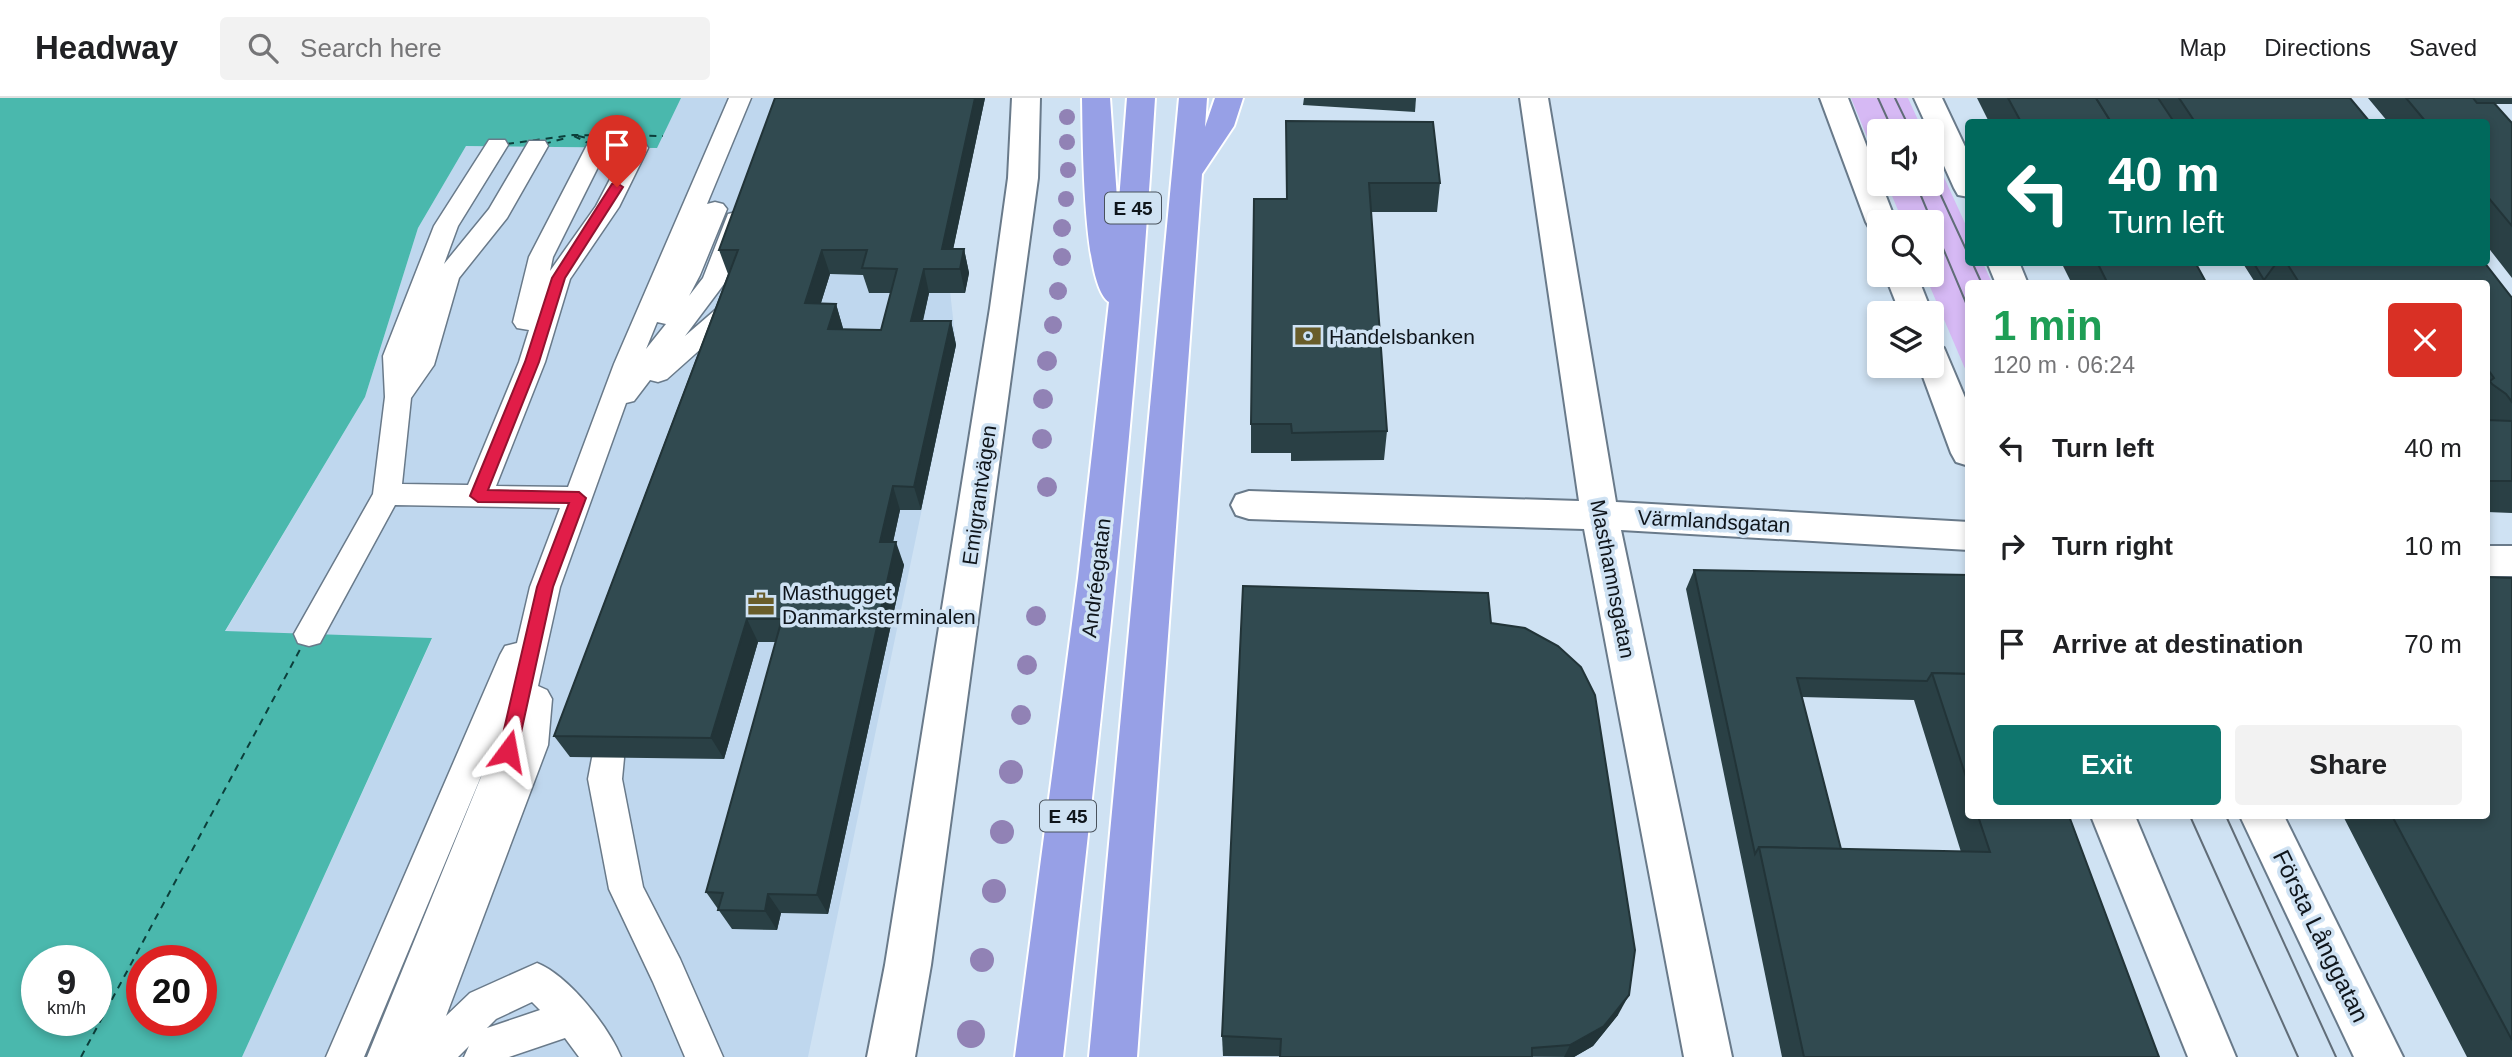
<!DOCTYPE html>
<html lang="en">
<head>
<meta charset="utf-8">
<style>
	:root { --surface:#fff; --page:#f2f2f2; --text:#202124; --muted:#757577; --line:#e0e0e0; --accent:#0f766e }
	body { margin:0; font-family:Helvetica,sans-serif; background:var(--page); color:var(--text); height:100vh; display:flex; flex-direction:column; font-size:26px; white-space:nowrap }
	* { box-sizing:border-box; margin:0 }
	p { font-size:23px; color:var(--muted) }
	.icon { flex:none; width:38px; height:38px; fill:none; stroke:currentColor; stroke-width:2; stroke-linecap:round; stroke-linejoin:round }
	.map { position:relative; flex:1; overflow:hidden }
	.panel { position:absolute; left:1965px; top:182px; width:525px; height:539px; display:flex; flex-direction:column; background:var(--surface); border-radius:7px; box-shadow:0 4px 10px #0003 }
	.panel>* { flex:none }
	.banner { position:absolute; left:1965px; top:21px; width:525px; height:147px; border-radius:7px; box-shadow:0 4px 10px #0003; background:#00695c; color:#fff; overflow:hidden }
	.tools { position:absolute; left:1867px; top:21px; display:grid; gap:14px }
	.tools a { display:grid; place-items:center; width:77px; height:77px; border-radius:7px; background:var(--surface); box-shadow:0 4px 10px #0003; font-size:35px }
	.speed { position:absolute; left:21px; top:847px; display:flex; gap:14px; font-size:35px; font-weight:700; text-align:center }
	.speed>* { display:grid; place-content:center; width:91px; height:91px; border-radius:50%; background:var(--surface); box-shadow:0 4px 10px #0003; line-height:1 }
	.speed small { font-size:18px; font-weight:400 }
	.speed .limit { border:10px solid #d22; background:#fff; color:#111 }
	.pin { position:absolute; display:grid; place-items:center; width:60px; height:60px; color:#fff; margin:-72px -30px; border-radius:50% 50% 50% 0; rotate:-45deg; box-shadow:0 0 7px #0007 }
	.pin .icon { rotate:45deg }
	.me { position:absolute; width:77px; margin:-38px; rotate:13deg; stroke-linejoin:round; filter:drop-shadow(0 0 5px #0008) }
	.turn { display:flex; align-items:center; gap:24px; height:147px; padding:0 28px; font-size:32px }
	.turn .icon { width:91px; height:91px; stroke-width:2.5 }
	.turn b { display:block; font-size:49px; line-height:60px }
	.round { display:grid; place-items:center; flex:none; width:74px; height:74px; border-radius:7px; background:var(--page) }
	.headline { display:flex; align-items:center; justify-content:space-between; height:119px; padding:0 28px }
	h1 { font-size:42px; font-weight:600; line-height:52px; color:#1e9e55 }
	.action { display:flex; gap:14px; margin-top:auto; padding:14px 28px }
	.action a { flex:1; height:80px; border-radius:7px; background:var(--accent); color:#fff; font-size:28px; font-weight:600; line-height:80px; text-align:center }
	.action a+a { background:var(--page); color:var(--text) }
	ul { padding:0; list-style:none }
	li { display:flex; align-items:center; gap:21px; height:98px; padding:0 28px }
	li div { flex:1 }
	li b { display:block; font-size:26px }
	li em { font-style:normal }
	header { display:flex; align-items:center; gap:42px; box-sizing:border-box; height:98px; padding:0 35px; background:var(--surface); border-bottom:2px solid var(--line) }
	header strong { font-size:33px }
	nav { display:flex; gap:38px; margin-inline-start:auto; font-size:24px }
	.search { width:490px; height:63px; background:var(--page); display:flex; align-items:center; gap:18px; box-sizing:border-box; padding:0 24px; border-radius:7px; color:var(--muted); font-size:26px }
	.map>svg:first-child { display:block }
	.built { fill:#bfd7ee }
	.green { fill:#d6b9f4 }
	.water { fill:#4ab8ad; fill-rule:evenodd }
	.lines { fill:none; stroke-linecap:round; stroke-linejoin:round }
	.ferry { stroke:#0c3f3b; stroke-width:2; stroke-dasharray:7 6; stroke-linecap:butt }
	.service-casing { stroke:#697a8a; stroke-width:3 }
	.minor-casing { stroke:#697a8a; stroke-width:4 }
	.tertiary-casing { stroke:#697a8a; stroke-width:4 }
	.trunk-casing { stroke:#fff; stroke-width:4 }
	.service { fill:#fff; fill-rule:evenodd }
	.minor { fill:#fff; fill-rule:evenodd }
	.tertiary { fill:#fff; fill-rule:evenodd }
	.trunk { fill:#97a0e6; fill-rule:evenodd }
	.tram { stroke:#616d78; stroke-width:2 }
	.tree { fill:#9182b5 }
	.wall { fill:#2a4045; fill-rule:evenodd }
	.shaded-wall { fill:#223438 }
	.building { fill:#314a50; stroke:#223438; stroke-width:2; fill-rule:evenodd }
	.route { fill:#e11d48; stroke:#92132f; stroke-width:2 }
	.labels { text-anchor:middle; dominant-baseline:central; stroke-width:7; stroke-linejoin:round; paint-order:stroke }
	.shield { fill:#cfe2f3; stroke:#49525c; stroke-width:2 }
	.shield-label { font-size:19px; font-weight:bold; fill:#0f151b }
	.poi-label { font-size:21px; fill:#0f151b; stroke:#cfe2f3; text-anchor:start }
	.street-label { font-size:21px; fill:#0f151b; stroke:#cfe2f3 }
	.near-street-label { font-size:24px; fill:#0f151b; stroke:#cfe2f3 }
</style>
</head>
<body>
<header>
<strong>Headway</strong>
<div class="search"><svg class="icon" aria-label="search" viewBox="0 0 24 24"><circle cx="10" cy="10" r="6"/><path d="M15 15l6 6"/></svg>Search here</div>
<nav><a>Map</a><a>Directions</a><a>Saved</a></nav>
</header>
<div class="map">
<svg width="2512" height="959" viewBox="0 0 2512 959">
	<rect width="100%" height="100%" fill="#cfe2f3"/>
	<path class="built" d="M681,0H978L948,175L956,247L808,959H242L432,541L225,534L365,299L418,130L466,48L656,50Z"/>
	<g class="green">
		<path d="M1851,0H1908L1923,33H1880L1879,68Z"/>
		<path d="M1932,53L1969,134V164L1983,165L1992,185L1969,186V280L1925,177H1932V124H1903L1887,86H1932Z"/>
	</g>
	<path class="water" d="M0,0H681L657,50L466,48L418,130L365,299L225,533L432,540L242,959H0ZM37,863H96V922H37ZM142,863H201V922H142Z"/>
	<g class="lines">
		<g class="ferry">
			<path d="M574,38L588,45"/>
			<path d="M578,38L627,48"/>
			<path d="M507,46L573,37L663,38"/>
			<path d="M544,46L566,40"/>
			<path d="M81,959L303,546"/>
		</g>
		<defs>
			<g id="service">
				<path d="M729,0H751L707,106L715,104L723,106L727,111L700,177L689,198L703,180L728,116L736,114L744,116L748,121L727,182L685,238L728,201L737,199L746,201L750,207L667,281L658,284L650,282L634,303L626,305L560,489L538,588L547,592L552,601L548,647L446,918L470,895L537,865C569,878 608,928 621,959H579L565,940L509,959H464L469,948L458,959H367L492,652L364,959H326L500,557L505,548L517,545L530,489L560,410L395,407L320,545L309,548L298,545L294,536L373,396L385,299L383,258L434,128L489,42H505L508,47L458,128L444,166L489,111L529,43H545L548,48L507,120L459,180L434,267L411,300L402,386L468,387L519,264L529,232L517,230L513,224L529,159L586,49L589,44H605L608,49L553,159L550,173L596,108L629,45H645L648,50L619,109L570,181L545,264L496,388L568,389L614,266ZM657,224L666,226L646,251ZM532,904L540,912L487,930L496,921Z"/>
				<path d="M608,646L620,650L624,660L622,681L643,789L680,861L723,959H685L653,884L609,791L588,681L592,660L596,650Z"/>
			</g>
			<g id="minor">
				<path d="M1520,0H1548L1616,404L1969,424V452L1621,432L1732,959H1684L1584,431L1249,421L1236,417L1231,407L1236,397L1249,393L1579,403Z"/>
				<rect x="2487" y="448" width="25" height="30"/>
			</g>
			<g id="tertiary">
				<path d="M1012,0H1040L1038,80L931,867L915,959H867L885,867L990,210L1008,80Z"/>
				<path d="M1820,0H1848L1896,124H1880V133L1870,131L1866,124Z"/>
				<path d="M1914,0H1942L1969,57V99L1958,97L1954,90L1932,41V33H1929Z"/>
				<path d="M1987,164H2019L2028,186H1996Z"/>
				<path d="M1885,177H1917L1932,215V216L1900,215Z"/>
				<path d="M1932,246L1944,250L1969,309V368L1956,364L1951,355L1919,268H1932Z"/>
				<path d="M2091,718H2135L2236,959H2188Z"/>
				<path d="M2240,718H2284L2403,959H2354Z"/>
			</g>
			<g id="trunk">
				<path d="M1082,0H1110L1118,115L1127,0H1155C1136,321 1099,640 1063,959H1015L1078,480L1109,204C1082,188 1083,34 1082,0Z"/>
				<path d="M1179,0H1207L1205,29L1215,0H1243L1234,28L1202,76L1137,959H1089Z"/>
			</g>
		</defs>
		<use href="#service" class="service-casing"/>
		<use href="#minor" class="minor-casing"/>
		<use href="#tertiary" class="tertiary-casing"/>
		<use href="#trunk" class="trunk-casing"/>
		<use href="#service" class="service"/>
		<use href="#minor" class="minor"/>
		<use href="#tertiary" class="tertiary"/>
		<use href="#trunk" class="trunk"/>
		<g class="tram">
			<path d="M1878,0L1893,33"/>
			<path d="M1895,0L1911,33"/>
			<path d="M1932,78L1969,158"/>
			<path d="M1916,86L1969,212"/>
			<path d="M1972,164L1982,186"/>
			<path d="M2190,718L2298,959"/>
			<path d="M2226,718L2336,959"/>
		</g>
	</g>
	<g class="tree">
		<circle cx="1067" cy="19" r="8"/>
		<circle cx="1067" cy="44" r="8"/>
		<circle cx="1068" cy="72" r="8"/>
		<circle cx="1066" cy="101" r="8"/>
		<circle cx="1062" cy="130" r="9"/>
		<circle cx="1062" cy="159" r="9"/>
		<circle cx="1058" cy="193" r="9"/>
		<circle cx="1053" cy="227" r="9"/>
		<circle cx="1047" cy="263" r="10"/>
		<circle cx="1043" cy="301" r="10"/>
		<circle cx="1042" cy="341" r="10"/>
		<circle cx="1047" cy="389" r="10"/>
		<circle cx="1036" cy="518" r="10"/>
		<circle cx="1027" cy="567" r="10"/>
		<circle cx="1021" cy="617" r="10"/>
		<circle cx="1011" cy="674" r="12"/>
		<circle cx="1002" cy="734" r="12"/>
		<circle cx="994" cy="793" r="12"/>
		<circle cx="982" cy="862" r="12"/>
		<circle cx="971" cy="936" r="14"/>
	</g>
	<g class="wall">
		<path d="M985,0L953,151H964L969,175L965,195H929L923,223H951L956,247L921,412H900L893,444L904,467L828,816L781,815L777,832L732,831L706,794L776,544H758L724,661L570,659L554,638L728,176L719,152ZM830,176L863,177L869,195H891L881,232L843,231L836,206L821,205Z"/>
		<path d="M1304,0H1416L1415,14L1303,7Z"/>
		<path d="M1977,0H2350L2370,24H1989Z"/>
		<path d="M2368,0H2512V6H2495L2512,25V180L2487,148V24H2388Z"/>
		<path d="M1286,23L1440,85L1437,114H1371L1387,333L1384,362L1291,363V355H1251V326L1286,101Z"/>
		<path d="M2061,164H2195L2207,186H2072Z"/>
		<path d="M2242,164H2484L2512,200V415L2487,414V186H2256Z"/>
		<path d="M1694,472L1969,477V718H2069L2159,959H1782L1686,491ZM1802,599L1914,602L1961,754L1841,751Z"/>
		<path d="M2512,480V959H2467L2343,718H2487Z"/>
		<path d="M1491,525L1618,917L1593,948L1574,959L1223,958L1222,938Z"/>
	</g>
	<g class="shaded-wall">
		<path d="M975,0H985L949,171L942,151Z"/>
		<path d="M964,151L969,175L965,195L960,171Z"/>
		<path d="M822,152L830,176L813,230L805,205Z"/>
		<path d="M924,171L929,195L917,247L911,223Z"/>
		<path d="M836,206L843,230L836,256L828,231Z"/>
		<path d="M951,223L956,247L921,412L914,389Z"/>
		<path d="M893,388L900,412L888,467L880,444Z"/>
		<path d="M896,444L904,467L828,816L817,797Z"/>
		<path d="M747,521L758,544L724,661L711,640Z"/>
		<path d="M768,796L781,815L777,832L765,813Z"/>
		<path d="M1629,897L1618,917L1593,948L1574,959H1564L1570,947Z"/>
	</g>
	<g class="building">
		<path d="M775,0H975L942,151H964L960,171H924L911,223H951L914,389L893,388L880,444H896L817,797L768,796L765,813L718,812L723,795L706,794L782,521H747L711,640L554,638L738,152H719ZM822,152H867L862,170L897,171L881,232L828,231L836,206L805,205Z"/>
		<path d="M2008,0H2096L2111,24H2021Z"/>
		<path d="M2096,0H2158L2174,24H2111Z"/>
		<path d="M2179,0H2350L2370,24H2195Z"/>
		<path d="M2406,0H2473L2477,5H2494L2512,25V128L2487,98V24H2426Z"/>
		<path d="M1286,23L1433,24L1440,85H1369L1387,333L1292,335L1291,326H1251L1254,101H1287Z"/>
		<path d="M2097,164H2195L2207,186H2108Z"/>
		<path d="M2253,164H2277L2264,182Z"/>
		<path d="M2286,164H2484L2512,200V304L2506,296L2492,286L2490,283L2494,280L2487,270V186H2300Z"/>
		<path d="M2487,322L2512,323V383H2487Z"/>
		<path d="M1694,472L1969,477V576L1932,575L1927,583L1797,580L1841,751L1759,749L1755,756Z"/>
		<path d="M2487,479L2512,480V942L2392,718H2487Z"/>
		<path d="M1243,488L1488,495L1491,525L1525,530L1558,548L1581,569L1595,597L1635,852L1629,897L1604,928L1570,947L1532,950V959H1280L1281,941L1222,938Z"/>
		<path d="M1932,575L1969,576V688Z"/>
		<path d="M1978,718H2069L2159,959H1804L1759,749L1990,754Z"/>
	</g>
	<path class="route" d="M617,85L623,89L565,180L539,264L488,392L579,394L586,400L553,489L517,653L514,659L508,661L502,659L499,653L537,489L569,405L478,404L470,398L525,264L552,180L612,86Z"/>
	<defs>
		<symbol id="bank-bare" viewBox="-9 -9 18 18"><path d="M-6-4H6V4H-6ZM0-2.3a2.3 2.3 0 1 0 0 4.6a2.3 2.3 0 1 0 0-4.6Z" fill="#695d2a" stroke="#cfe2f3" stroke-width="2.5" paint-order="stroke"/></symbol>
		<symbol id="office-bare" viewBox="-9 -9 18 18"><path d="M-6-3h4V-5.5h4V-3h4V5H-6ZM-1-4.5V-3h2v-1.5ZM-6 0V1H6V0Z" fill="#695d2a" stroke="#cfe2f3" stroke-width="2.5" paint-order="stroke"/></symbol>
	</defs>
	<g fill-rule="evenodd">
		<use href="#bank-bare" x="1289" y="219" width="38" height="38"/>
		<use href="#office-bare" x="742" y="487" width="38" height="38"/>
	</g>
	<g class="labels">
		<g class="shield">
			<rect x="1105" y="94.5" width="56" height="31" rx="5"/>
			<rect x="1040" y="702.5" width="56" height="31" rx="5"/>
		</g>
		<g class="shield-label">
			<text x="1133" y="110">E 45</text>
			<text x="1068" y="718">E 45</text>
		</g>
		<g class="poi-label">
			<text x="1329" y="238">Handelsbanken</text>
			<text x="782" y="494">Masthugget<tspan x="782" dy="24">Danmarksterminalen</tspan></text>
		</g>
		<g class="street-label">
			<text transform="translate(979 397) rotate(-82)">Emigrantvägen</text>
			<text transform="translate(1714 423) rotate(3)">Värmlandsgatan</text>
			<text transform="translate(1096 480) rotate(-83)">Andréegatan</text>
			<text transform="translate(1613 481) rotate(79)">Masthamnsgatan</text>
		</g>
		<g class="near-street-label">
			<text transform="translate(2321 838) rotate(64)">Första Långgatan</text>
		</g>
	</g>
</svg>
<div class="tools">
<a><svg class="icon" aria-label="sound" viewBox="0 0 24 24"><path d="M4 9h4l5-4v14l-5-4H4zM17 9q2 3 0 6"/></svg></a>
<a><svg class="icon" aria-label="search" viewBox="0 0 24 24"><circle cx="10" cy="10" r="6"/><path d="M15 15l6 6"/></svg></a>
<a><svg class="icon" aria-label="layers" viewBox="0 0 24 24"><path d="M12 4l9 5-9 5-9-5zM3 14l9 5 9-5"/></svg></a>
</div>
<div class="speed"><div>9<small>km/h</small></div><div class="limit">20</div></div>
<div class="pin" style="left:617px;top:89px;background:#d93025"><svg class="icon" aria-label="arrive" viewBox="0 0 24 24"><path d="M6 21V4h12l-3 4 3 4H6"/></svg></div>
<svg class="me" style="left:508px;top:653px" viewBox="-20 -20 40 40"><path d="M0-17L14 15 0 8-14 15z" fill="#e11d48" stroke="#fff" stroke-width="4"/></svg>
<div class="banner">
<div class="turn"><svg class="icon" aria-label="left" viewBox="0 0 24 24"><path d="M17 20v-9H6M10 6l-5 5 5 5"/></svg><div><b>40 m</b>Turn left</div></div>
</div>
<section class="panel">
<div class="headline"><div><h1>1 min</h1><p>120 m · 06:24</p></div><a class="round" style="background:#d93025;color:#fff"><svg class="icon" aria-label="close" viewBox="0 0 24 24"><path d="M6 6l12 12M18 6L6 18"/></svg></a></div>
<ul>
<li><svg class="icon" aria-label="left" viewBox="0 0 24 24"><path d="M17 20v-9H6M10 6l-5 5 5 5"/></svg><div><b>Turn left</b></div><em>40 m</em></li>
<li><svg class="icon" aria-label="right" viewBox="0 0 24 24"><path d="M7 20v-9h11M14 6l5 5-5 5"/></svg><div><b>Turn right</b></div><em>10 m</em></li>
<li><svg class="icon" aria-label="arrive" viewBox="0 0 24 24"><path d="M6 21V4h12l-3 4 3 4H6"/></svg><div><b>Arrive at destination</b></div><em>70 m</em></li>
</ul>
<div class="action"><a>Exit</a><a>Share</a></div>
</section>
</div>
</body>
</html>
